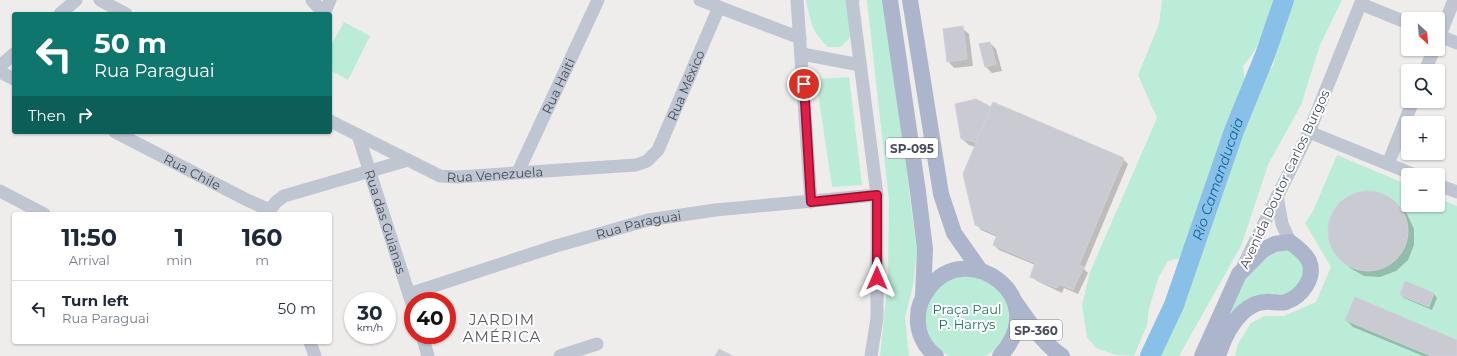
<!DOCTYPE html>
<html lang="en">
<head>
<meta charset="utf-8">
<style>
	:root { --surface:#fff; --page:#f6f6f7; --text:#1f2937; --muted:#747a83; --line:#e0e1e3 }
	body { margin:0; font-family:Montserrat,sans-serif; background:var(--page); color:var(--text); height:100vh; display:flex; flex-direction:column; font-size:15px; white-space:nowrap }
	* { box-sizing:border-box; margin:0 }
	p { font-size:13px; color:var(--muted) }
	.icon { flex:none; width:22px; height:22px; fill:none; stroke:currentColor; stroke-width:2; stroke-linecap:round; stroke-linejoin:round }
	.map { position:relative; flex:1; overflow:hidden }
	.drawer { position:absolute; left:12px; top:212px; width:320px; height:132px; display:flex; flex-direction:column; background:var(--surface); border-radius:4px; box-shadow:0 1px 3px #0004 }
	.drawer>* { flex:none }
	.hud { position:absolute; left:12px; top:12px; width:320px; height:122px; border-radius:4px; box-shadow:0 1px 3px #0004; background:#0f766e; color:#fff; overflow:hidden }
	.needle { width:26px; rotate:154deg }
	.controls { position:absolute; left:1401px; top:12px; display:grid; gap:8px }
	.controls a { display:grid; place-items:center; width:44px; height:44px; border-radius:4px; background:var(--surface); box-shadow:0 1px 3px #0004; font-size:20px }
	.speed { position:absolute; left:344px; top:292px; display:flex; gap:8px; font-size:20px; font-weight:700; text-align:center }
	.speed>* { display:grid; place-content:center; width:52px; height:52px; border-radius:50%; background:var(--surface); box-shadow:0 1px 3px #0004; line-height:1 }
	.speed small { font-size:10px; font-weight:400 }
	.speed .limit { border:6px solid #d22; background:#fff; color:#111 }
	.pin { position:absolute; display:grid; place-items:center; width:34px; height:34px; color:#fff; margin:-17px; border:2px solid #fff; border-radius:50%; box-shadow:0 1px 4px #0007 }
	.me { position:absolute; width:44px; margin:-22px; rotate:0deg; stroke-linejoin:round; filter:drop-shadow(0 0 3px #0008) }
	.turn { display:flex; align-items:center; gap:14px; height:84px; padding:0 16px; font-size:18px }
	.turn .icon { width:52px; height:52px; stroke-width:2.5 }
	.turn b { display:block; font-size:28px; line-height:34px }
	.then { display:flex; align-items:center; height:38px; padding:0 16px; background:#0003; gap:8px; font-size:15px }
	.eta { display:flex; justify-content:space-evenly; align-items:center; height:68px; text-align:center }
	.eta b { font-size:24px; font-weight:700; line-height:28px }
	ul { padding:0; list-style:none }
	li { display:flex; align-items:center; gap:12px; height:56px; padding:0 16px; border-top:1px solid var(--line) }
	li div { flex:1 }
	li b { display:block; font-size:15px }
	li em { font-style:normal }
	.map>svg:first-child { display:block }
	.green { fill:#baecd8 }
	.shadow { fill:#0003 }
	.lines { fill:none; stroke-linecap:round; stroke-linejoin:round }
	.river { stroke:#89c0e8; stroke-width:20 }
	.building { fill:#c9cad2; stroke:#d0d1d8 }
	.minor { stroke:#bfc5d1; stroke-width:13 }
	.major { stroke:#acb5cb; stroke-width:16 }
	.route-casing { stroke:#92132f; stroke-width:10 }
	.route { stroke:#e11d48; stroke-width:7 }
	.labels { text-anchor:middle; dominant-baseline:central; stroke-width:4; stroke-linejoin:round; paint-order:stroke }
	.shield { fill:#fff; stroke:#7d818b; stroke-width:1 }
	.shield-label { font-size:12px; font-weight:bold; fill:#454b59 }
	.street-label { font-size:13px; fill:#454b59; stroke:#fff }
	.park-label { font-size:13px; fill:#19765b; stroke:#fff }
	.water-label { font-size:14px; font-style:italic; fill:#1164a0; stroke:#fff }
	.quarter-label { font-size:15px; letter-spacing:1px; fill:#595b61; stroke:#fff }
</style>
</head>
<body>
<div class="map">
<svg width="1457" height="356" viewBox="0 0 1457 356">
	<rect width="100%" height="100%" fill="#efecec"/>
	<g class="green">
		<path d="M806,0H860L849,39L840,47H828C811,31 811,22 806,0Z"/>
		<path d="M867,0H884L917,251L913,286L905,317L909,356H880L888,278L889,200Z"/>
		<path d="M1162,0H1277L1254,52L1243,66L1245,83L1262,80L1273,66L1290,0H1342L1320,45L1301,105L1268,165L1241,246L1179,356H1152L1166,339L1178,307L1180,289L1187,274L1185,257L1168,261L1159,276L1149,308L1147,325L1134,356L1116,355L1096,348L1087,337L1082,305L1090,272L1157,118L1138,75L1159,24Z"/>
		<path d="M344,22L370,36L348,80L330,70V47Z"/>
		<path d="M849,77L862,185L832,187L816,79Z"/>
		<path d="M1337,155L1408,185V205H1438V198L1457,206V356H1235L1238,344L1251,323L1265,316H1284L1316,302L1331,267L1305,223L1313,211Z"/>
		<path d="M1287,248L1301,257L1305,269L1298,288L1288,294L1263,295L1216,342L1246,277L1268,257Z"/>
		<circle cx="967" cy="318" r="42"/>
	</g>
	<g class="shadow">
		<path d="M962,28L969,34L973,66L954,68L948,61Z"/>
		<path d="M990,43L996,49L1002,71L992,73L985,66Z"/>
		<path d="M991,109L1123,159L1128,164L1084,269L1088,273L1078,294L1064,288L1062,293L1037,281L1031,276L1035,265L999,250L994,245L997,237L981,230L976,224L975,147L969,145L962,139Z"/>
		<path d="M1372,192L1387,196L1400,207L1407,214L1414,229V245L1408,260L1396,271L1380,277L1364,276L1350,268L1333,248L1329,232L1332,216L1341,202L1355,194Z"/>
		<path d="M1406,283L1434,294L1437,298L1432,310L1404,298L1401,295Z"/>
		<path d="M1346,320L1457,341V356H1423L1353,327Z"/>
	</g>
	<g class="lines">
		<path class="river" id="s1" d="M1150,356L1174,305L1234,131L1265,55L1284,0"/>
	</g>
	<g class="building">
		<path d="M963,26L967,59L947,62L943,29Z"/>
		<path d="M990,42L996,64L985,67L979,44Z"/>
		<path d="M976,99L991,107L976,142L961,139L955,104Z"/>
		<path d="M993,102L1124,158L1079,265L1084,267L1073,290L1059,284L1057,288L1030,277L1035,263L993,245L997,235L975,225L963,174Z"/>
		<circle cx="1368" cy="231" r="40"/>
		<path d="M1422,205H1431L1430,209Z"/>
		<path d="M1405,281L1434,293L1429,307L1400,295Z"/>
		<path d="M1355,297L1457,340V356H1431L1345,320Z"/>
		<path d="M719,349L733,356H715Z"/>
	</g>
	<g class="lines">
		<g class="minor">
			<path d="M100,0L126,14"/>
			<path d="M312,0L324,14"/>
			<path d="M700,0L800,38"/>
			<path d="M797,0L811,202"/>
			<path d="M852,0L877,195V318L871,356"/>
			<path d="M1361,4L1408,23"/>
			<path d="M60,14L76,0"/>
			<path d="M324,14L330,0"/>
			<path d="M1438,35L1457,43"/>
			<path d="M1438,40L1454,0"/>
			<path d="M802,54L860,65"/>
			<path d="M0,66L14,54"/>
			<path d="M1425,71L1434,49"/>
			<path d="M0,72L14,79"/>
			<path id="s2" d="M330,121L440,176L457,177L636,165L647,161L658,150L719,7"/>
			<path id="s3" d="M115,132L247,200L270,210"/>
			<path d="M1309,132L1415,175"/>
			<path id="s4" d="M358,135L413,307"/>
			<path d="M1388,164L1413,101"/>
			<path id="s5" d="M518,172L598,0"/>
			<path d="M1438,185L1457,192"/>
			<path d="M0,191L44,214"/>
			<path d="M1277,196L1282,224L1290,242"/>
			<path d="M270,210L276,202L284,196L408,160"/>
			<path d="M1243,266L1309,132L1362,0"/>
			<path id="s6" d="M409,294L556,246L648,220L715,210L877,195"/>
			<path d="M422,335L428,356"/>
			<path d="M310,342L315,356"/>
			<path d="M560,356L597,344"/>
		</g>
		<g class="major">
			<path d="M890,0L918,192L925,249L923,296"/>
			<path d="M910,0L941,194L954,233L980,270"/>
			<path d="M1015,302C1029,321 1042,343 1062,356"/>
			<path d="M936,356C923,346 917,331 918,316C918,305 923,296 929,288C967,237 1054,297 1000,356"/>
			<path d="M1202,356L1239,274L1263,250L1275,244L1290,242C1297,247 1305,253 1309,261C1316,278 1301,297 1286,302C1279,304 1272,301 1265,302C1258,302 1249,307 1243,312C1230,324 1223,340 1218,356"/>
		</g>
	</g>
	<g class="lines">
		<defs>
			<path id="route" d="M804,84L811,202L877,195V278"/>
		</defs>
		<use href="#route" class="route-casing"/>
		<use href="#route" class="route"/>
	</g>
	<g class="labels">
		<g class="shield">
			<rect x="886" y="138" width="52" height="20" rx="3"/>
			<rect x="1010" y="320" width="52" height="20" rx="3"/>
		</g>
		<g class="shield-label">
			<text x="912" y="148">SP-095</text>
			<text x="1036" y="330">SP-360</text>
		</g>
		<g class="street-label">
			<text stroke="none"><textPath href="#s5" startOffset="95">Rua Haiti</textPath></text>
			<text stroke="none"><textPath href="#s2" startOffset="417">Rua México</textPath></text>
			<text stroke="none"><textPath href="#s3" startOffset="87">Rua Chile</textPath></text>
			<text stroke="none"><textPath href="#s2" startOffset="178">Rua Venezuela</textPath></text>
			<text transform="translate(1284 179) rotate(-65)">Avenida Doutor Carlos Burgos</text>
			<text stroke="none"><textPath href="#s4" startOffset="91">Rua das Guianas</textPath></text>
			<text stroke="none"><textPath href="#s6" startOffset="240">Rua Paraguai</textPath></text>
		</g>
		<g class="park-label">
			<text x="967" y="309">Praça Paul<tspan x="967" dy="15">P. Harrys</tspan></text>
		</g>
		<g class="water-label">
			<text stroke="none"><textPath href="#s1" startOffset="190">Rio Camanducaia</textPath></text>
		</g>
		<g class="quarter-label">
			<text x="502" y="319">JARDIM<tspan x="502" dy="17">AMÉRICA</tspan></text>
		</g>
	</g>
</svg>
<div class="controls">
<a><svg class="needle" viewBox="-14 -14 28 28"><path d="M0-13l5 13h-10z" fill="#e53935"/><path d="M0 13l5-13h-10z" fill="#747a83"/></svg></a>
<a><svg class="icon" aria-label="search" viewBox="0 0 24 24"><circle cx="10" cy="10" r="6"/><path d="M15 15l6 6"/></svg></a>
<a>+</a>
<a>−</a>
</div>
<div class="speed"><div>30<small>km/h</small></div><div class="limit">40</div></div>
<div class="pin" style="left:804px;top:84px;background:#d93025"><svg class="icon" aria-label="arrive" viewBox="0 0 24 24"><path d="M6 21V4h12l-3 4 3 4H6"/></svg></div>
<svg class="me" style="left:877px;top:278px" viewBox="-20 -20 40 40"><path d="M0-17L14 15 0 8-14 15z" fill="#e11d48" stroke="#fff" stroke-width="4"/></svg>
<div class="hud">
<div class="turn"><svg class="icon" aria-label="left" viewBox="0 0 24 24"><path d="M17 20v-9H6M10 6l-5 5 5 5"/></svg><div><b>50 m</b>Rua Paraguai</div></div>
<div class="then">Then<svg class="icon" aria-label="right" viewBox="0 0 24 24"><path d="M7 20v-9h11M14 6l5 5-5 5"/></svg></div>
</div>
<section class="drawer">
<div class="eta">
<div><b>11:50</b><p>Arrival</p></div>
<div><b>1</b><p>min</p></div>
<div><b>160</b><p>m</p></div>
</div>
<ul>
<li><svg class="icon" aria-label="left" viewBox="0 0 24 24"><path d="M17 20v-9H6M10 6l-5 5 5 5"/></svg><div><b>Turn left</b><p>Rua Paraguai</p></div><em>50 m</em></li>
</ul>
</section>
</div>
</body>
</html>
